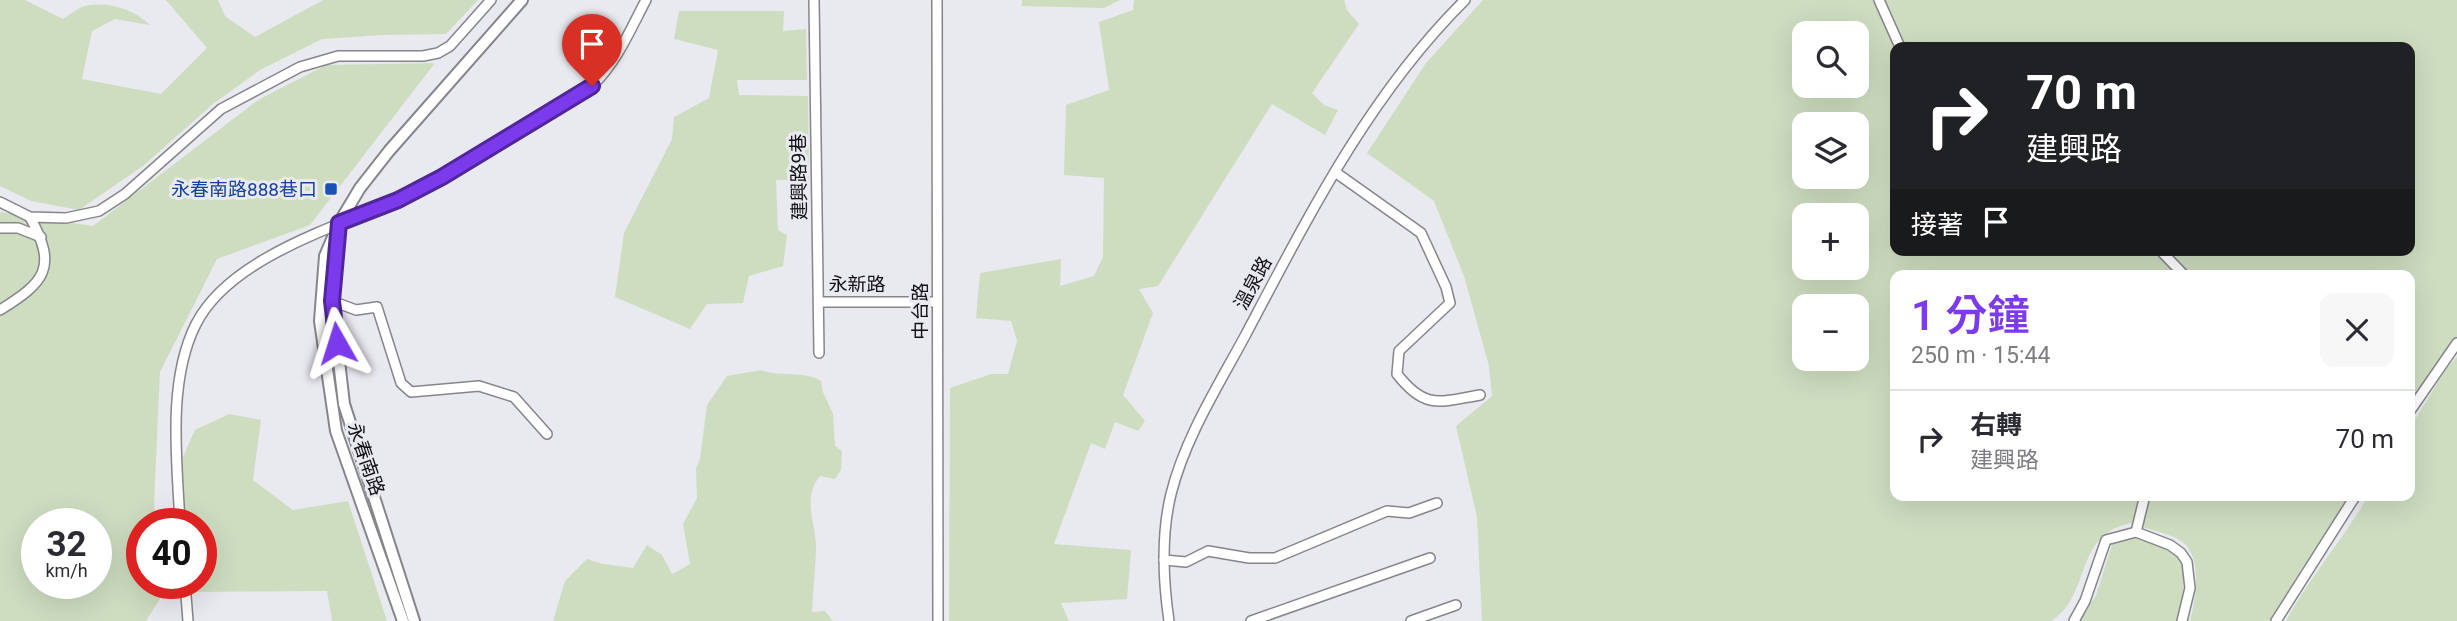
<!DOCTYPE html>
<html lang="zh-TW">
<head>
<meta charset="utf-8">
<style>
	:root { --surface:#fff; --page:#f7f7f7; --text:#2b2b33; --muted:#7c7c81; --line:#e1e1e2; --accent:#7c3aed }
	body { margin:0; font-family:Roboto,"Noto Sans TC",sans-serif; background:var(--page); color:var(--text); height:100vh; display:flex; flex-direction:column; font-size:26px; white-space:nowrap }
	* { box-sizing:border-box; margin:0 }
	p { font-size:23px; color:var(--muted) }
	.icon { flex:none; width:38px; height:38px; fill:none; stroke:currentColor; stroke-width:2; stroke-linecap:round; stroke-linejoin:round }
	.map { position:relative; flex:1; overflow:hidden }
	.side { position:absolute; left:1890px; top:270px; width:525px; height:231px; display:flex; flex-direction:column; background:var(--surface); border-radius:14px; box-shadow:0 7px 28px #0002 }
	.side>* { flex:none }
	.banner { position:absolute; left:1890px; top:42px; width:525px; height:214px; border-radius:14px; box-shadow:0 7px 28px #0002; background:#202124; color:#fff; overflow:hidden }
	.fabs { position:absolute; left:1792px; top:21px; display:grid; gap:14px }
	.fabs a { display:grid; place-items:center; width:77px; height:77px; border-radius:14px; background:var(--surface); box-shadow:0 7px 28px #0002; font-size:35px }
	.speed { position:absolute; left:21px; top:508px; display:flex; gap:14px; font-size:35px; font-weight:700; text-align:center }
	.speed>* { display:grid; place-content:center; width:91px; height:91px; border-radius:50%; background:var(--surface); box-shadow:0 7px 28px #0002; line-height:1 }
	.speed small { font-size:18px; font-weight:400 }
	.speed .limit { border:10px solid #d22; background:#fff; color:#111 }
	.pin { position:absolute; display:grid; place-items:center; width:60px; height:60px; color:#fff; margin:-72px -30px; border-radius:50% 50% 50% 0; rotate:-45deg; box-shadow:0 0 7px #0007 }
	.pin .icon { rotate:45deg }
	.me { position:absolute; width:77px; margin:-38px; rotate:354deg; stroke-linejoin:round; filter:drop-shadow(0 0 5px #0008) }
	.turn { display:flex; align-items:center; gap:24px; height:147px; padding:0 21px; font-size:32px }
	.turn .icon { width:91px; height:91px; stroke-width:2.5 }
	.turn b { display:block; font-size:49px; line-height:60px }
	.then { display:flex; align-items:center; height:66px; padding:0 21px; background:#0003; gap:14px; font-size:26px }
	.round { display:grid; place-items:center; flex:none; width:74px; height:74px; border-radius:14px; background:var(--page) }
	.summary { display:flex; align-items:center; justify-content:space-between; height:119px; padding:0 21px }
	h1 { font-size:42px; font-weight:600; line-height:52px; color:var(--accent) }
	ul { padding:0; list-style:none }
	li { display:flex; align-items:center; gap:21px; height:98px; padding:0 21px; border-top:2px solid var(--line) }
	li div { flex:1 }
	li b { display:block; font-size:26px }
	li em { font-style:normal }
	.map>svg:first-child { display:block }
	.green { fill:#ceddc0; fill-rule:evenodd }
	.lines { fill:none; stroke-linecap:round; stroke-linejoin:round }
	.minor-casing { stroke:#85858b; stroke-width:12 }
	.tertiary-casing { stroke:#85858b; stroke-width:14 }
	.minor { stroke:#fff; stroke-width:9 }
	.tertiary { stroke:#fff; stroke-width:10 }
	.route-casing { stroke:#51269a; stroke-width:18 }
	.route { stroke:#7c3aed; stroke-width:12 }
	.transit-dot { fill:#1a4fb4; stroke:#e9e9f0; stroke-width:2.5 }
	.labels { text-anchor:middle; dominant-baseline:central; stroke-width:6; stroke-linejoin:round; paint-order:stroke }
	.street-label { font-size:19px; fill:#101013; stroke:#e9e9f0 }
	.transit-label { font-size:19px; fill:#164399; stroke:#e9e9f0; text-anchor:end }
</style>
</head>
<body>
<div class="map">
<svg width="2457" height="621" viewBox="0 0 2457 621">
	<rect width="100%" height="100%" fill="#e9e9f0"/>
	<g class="green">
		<path d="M0,0H25L63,19C69,15 75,10 82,7C106,0 133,9 150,25L115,19L92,31L82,79L161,94L207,48L166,0H218L225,16L255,37L323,0H478L446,34L382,35L322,39L260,70L213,104L143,166L79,210L31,201L0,186Z"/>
		<path d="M1022,0H1120L1104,8L1022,6Z"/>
		<path d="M1134,0H1344L1347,10L1359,24L1312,93L1324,105L1338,110L1325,135L1272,104L1158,286L1139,289L1153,313L1123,395L1145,421L1138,431L1115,422L1105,449L1091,443L1054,544L1131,550L1127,599L1061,603L1069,621H949L950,388L991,374H1008L1017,341L1011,321L976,318L980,273L1061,259L1060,286L1094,276L1103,257L1104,178L1064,175L1066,105L1109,90L1099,22L1133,10Z"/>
		<path d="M1483,0H2457V343L2410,410V275H1895V495H2354L2275,621H2190C2196,597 2204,553 2178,539C2163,532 2145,528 2130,523C2124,525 2116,527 2110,531C2077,551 2086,600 2051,621H1482L1477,517L1456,426L1492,396L1489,366L1464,276L1434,201L1367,153L1426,63ZM1804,33H1857V86H1804ZM1895,47H2410V250H1895ZM1804,124H1857V177H1804ZM1804,215H1857V268H1804ZM1804,306H1857V359H1804Z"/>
		<path d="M679,11H784L783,31L806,29L807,80H737L739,95L808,96L809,180H776L778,230L787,235L783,266L749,276L743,303L707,304L690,329L615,297L624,233L672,139L674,117L709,98L718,50L674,39Z"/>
		<path d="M435,63L310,225L217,259L160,372L154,503L156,523H142V583H160L161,597L146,621H0V212L93,226L258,100L326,65ZM37,523H96V583H37Z"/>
		<path d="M2457,357V621H2286C2310,577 2343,539 2369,495H2410V428L2446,369Z"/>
		<path d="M761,370C782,378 802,370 821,381L823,392L833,414L835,446L842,451L841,470L835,479L820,476C801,499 817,524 816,551C815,571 813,592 812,612L825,611L833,621H553L565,581L587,559L603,564L633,568L647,545L662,555L672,574L690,564L683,524L697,498L696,469L700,459L707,405L727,376Z"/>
		<path d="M229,414L261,420L253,480L293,510L348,501L387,621H332L327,591L195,592L194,583H201V523H186L178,468L195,430Z"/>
		<path d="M2130,537C2193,544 2187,570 2179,621H2080L2096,595L2113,542Z"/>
	</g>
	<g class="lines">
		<defs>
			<g id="minor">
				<path d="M814,0L819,353"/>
				<path d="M937,0L938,621"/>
				<path d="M1879,0L1900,47"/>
				<path d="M1335,172L1421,233L1446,287L1450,303L1399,351L1397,374C1425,410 1439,402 1480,395"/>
				<path d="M0,202L30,217L66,218L99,211L125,194L221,109L300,67L338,56H423L438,53L450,46L491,0"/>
				<path d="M0,228H18L41,237"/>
				<path d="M2160,250L2184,275"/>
				<path d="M332,301L356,310L377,307L401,383L411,392L479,386L514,397L547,434"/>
				<path d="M819,302H937"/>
				<path d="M0,310C45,282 58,268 30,217"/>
				<path d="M2410,411L2457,343"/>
				<path d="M180,523C177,461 167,381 196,324C229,259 332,228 396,201C442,181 486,150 529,124C549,112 576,101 593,85C617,62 631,28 646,0"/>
				<path d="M2136,532L2145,495"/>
				<path d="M1164,560L1186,562L1208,551L1249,558H1275L1387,511L1409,513L1437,503"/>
				<path d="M185,583L188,621"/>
				<path d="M1169,621C1163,580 1161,535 1171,494C1185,438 1218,386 1245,336C1308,217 1369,95 1465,0"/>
				<path d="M1251,621L1430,558"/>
				<path d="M1411,621L1456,605"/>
				<path d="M2074,621L2085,601L2106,540L2136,532L2170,545L2181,553L2187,562L2190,588L2182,621"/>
				<path d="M2276,621L2356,495"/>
			</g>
			<g id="tertiary">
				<path d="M338,233L332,301L344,404L414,621"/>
				<path d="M403,621L336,431L320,321L325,256L339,223L360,188L389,151L522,0"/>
			</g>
		</defs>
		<use href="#minor" class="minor-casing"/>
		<use href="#tertiary" class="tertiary-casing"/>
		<use href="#minor" class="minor"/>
		<use href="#tertiary" class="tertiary"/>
	</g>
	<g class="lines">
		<defs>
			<path id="route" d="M337,343L332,301L339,223L398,200L442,177L592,86"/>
		</defs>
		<use href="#route" class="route-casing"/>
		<use href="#route" class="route"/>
	</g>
	<rect class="transit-dot" x="324" y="182" width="14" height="14" rx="3.5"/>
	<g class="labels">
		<g class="street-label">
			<text transform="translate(799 177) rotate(-91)">建興路9巷</text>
			<text transform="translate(1253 283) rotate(-62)">溫泉路</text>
			<text x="857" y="284">永新路</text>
			<text transform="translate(920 311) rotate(-90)">中台路</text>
			<text transform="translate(366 459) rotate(71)">永春南路</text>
		</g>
		<g class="transit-label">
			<text x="317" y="189">永春南路888巷口</text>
		</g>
	</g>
</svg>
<div class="fabs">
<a><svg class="icon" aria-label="search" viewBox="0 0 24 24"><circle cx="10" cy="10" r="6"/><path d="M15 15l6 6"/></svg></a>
<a><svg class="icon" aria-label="layers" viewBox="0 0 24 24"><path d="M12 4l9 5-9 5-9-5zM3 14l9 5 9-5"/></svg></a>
<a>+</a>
<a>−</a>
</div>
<div class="speed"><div>32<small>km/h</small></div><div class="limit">40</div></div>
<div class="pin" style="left:592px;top:86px;background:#d93025"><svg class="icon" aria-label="arrive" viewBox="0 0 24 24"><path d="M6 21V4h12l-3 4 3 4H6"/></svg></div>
<svg class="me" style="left:337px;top:343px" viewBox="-20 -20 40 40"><path d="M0-17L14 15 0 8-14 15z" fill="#7c3aed" stroke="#fff" stroke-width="4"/></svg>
<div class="banner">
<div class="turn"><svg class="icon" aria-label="right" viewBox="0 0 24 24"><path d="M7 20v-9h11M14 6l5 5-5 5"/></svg><div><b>70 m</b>建興路</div></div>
<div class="then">接著<svg class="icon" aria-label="arrive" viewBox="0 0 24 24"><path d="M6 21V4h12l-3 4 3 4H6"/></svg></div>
</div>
<section class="side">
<div class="summary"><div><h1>1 分鐘</h1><p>250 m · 15:44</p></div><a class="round"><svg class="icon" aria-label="close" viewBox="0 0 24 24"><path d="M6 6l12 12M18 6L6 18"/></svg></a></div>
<ul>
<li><svg class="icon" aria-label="right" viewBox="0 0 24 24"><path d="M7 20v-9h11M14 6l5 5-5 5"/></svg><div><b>右轉</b><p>建興路</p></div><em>70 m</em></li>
</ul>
</section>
</div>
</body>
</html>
